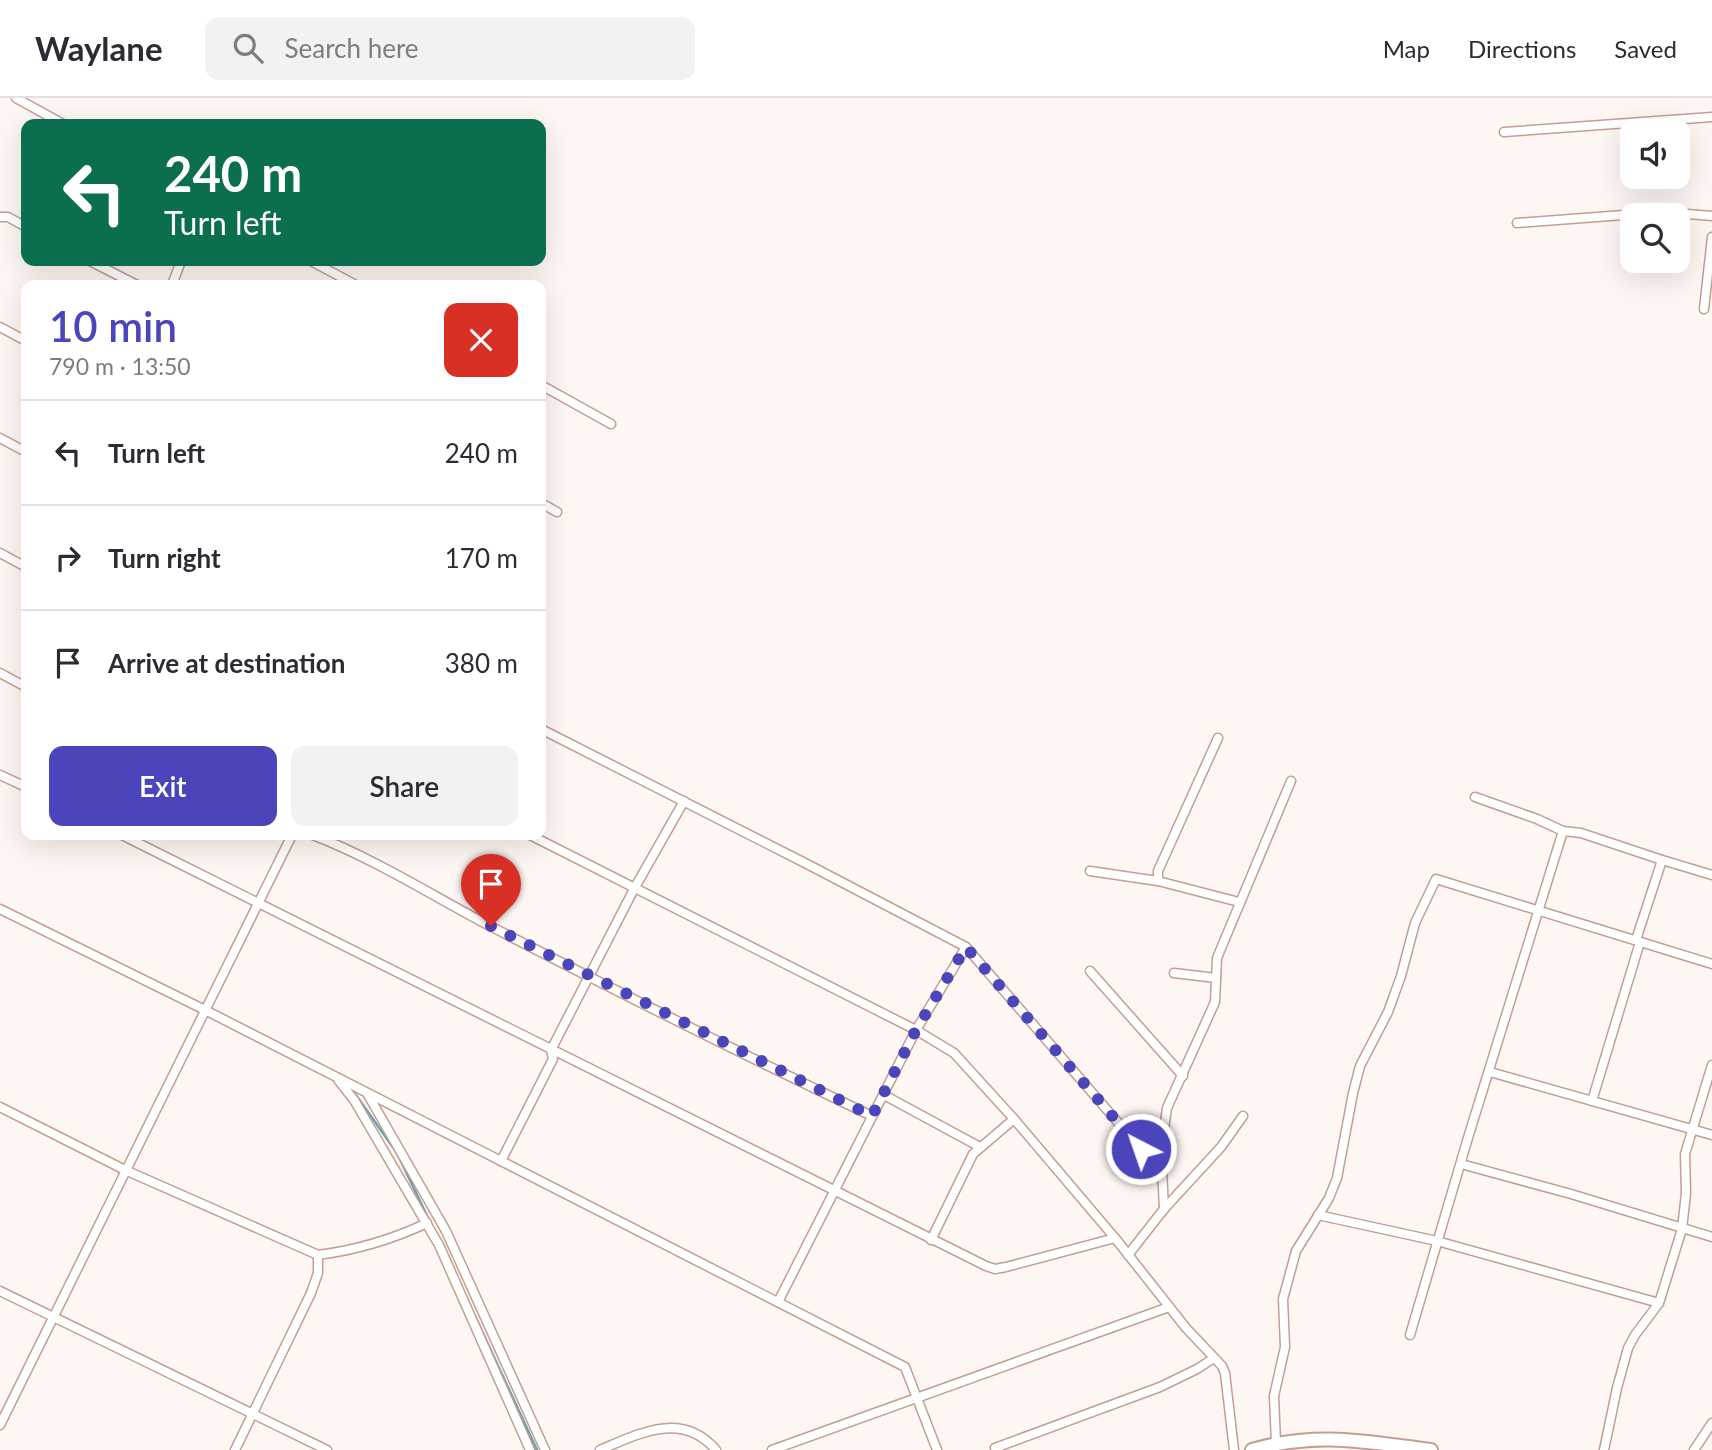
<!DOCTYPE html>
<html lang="en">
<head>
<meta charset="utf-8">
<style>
	:root { --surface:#fff; --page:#f2f2f3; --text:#2b2b33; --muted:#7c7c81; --line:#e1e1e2; --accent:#4b45bc }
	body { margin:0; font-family:Lato,sans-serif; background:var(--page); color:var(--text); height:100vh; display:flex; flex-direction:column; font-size:26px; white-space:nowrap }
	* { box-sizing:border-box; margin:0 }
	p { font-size:23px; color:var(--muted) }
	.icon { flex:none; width:38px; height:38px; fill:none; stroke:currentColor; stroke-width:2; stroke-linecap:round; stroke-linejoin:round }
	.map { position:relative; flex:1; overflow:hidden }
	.drawer { position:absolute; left:21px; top:182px; width:525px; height:560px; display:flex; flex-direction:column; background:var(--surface); border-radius:14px; box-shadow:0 7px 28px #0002 }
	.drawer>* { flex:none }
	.guide { position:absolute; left:21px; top:21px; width:525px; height:147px; border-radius:14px; box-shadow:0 7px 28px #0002; background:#0b6e4f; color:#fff; overflow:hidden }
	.controls { position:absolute; left:1620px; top:21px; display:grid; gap:14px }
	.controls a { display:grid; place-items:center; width:70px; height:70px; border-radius:14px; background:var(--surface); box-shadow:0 7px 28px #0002; font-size:35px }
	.pin { position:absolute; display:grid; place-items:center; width:60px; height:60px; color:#fff; margin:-72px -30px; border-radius:50% 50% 50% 0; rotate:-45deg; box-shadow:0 0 7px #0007 }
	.pin .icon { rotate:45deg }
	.me { position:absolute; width:77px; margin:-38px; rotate:319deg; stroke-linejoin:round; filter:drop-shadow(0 0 5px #0008) }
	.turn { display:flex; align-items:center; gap:24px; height:147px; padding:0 28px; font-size:32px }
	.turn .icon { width:91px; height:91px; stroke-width:2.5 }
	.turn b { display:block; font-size:49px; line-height:60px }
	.round { display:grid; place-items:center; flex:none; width:74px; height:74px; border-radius:14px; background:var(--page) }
	.headline { display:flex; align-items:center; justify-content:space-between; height:119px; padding:0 28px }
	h1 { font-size:42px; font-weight:600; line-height:52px; color:var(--accent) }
	.button { display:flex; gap:14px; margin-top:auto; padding:14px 28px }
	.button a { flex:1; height:80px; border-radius:14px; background:var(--accent); color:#fff; font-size:28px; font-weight:600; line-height:80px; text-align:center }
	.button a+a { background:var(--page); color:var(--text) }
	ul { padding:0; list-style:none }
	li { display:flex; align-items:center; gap:21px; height:105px; padding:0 28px; border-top:2px solid var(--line) }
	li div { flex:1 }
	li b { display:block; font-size:26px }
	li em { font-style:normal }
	header { display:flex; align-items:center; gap:42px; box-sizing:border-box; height:98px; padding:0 35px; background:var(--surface); border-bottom:2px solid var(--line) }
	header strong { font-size:33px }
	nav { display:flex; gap:38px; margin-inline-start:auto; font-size:24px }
	.search { width:490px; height:63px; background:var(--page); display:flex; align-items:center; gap:18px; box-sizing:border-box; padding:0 24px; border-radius:14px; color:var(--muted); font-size:26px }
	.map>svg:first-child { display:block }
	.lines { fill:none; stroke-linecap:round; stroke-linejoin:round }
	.stream { stroke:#62a4b7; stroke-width:2.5 }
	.minor-casing { stroke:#c39f91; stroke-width:11 }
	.secondary-casing { stroke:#c39f91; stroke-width:16 }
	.minor { stroke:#fff; stroke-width:8 }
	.secondary { stroke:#fff; stroke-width:12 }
	.route { stroke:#4b45bc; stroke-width:12; stroke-dasharray:0 21.6 }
</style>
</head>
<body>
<header>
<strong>Waylane</strong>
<div class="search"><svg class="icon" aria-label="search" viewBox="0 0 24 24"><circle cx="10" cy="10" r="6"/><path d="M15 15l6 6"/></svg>Search here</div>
<nav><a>Map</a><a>Directions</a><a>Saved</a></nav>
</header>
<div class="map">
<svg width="1712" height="1352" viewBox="0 0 1712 1352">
	<rect width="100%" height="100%" fill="#fef6f3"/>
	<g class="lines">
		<g class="stream">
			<path d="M353,993L397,1055L430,1124"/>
			<path d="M475,1218L537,1352"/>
		</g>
		<defs>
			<g id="minor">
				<path d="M16,0L63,26"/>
				<path d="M1504,34L1712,19"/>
				<path d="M0,119H8L26,129"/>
				<path d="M1517,125L1663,114L1712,118"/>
				<path d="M90,163L137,187"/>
				<path d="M311,163L356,187"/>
				<path d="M172,187L181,163"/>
				<path d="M1704,211L1712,139"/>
				<path d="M0,229L26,243"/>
				<path d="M541,287L611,326"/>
				<path d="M0,340L26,354"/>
				<path d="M541,405L557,414"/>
				<path d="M0,455L26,469"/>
				<path d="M0,575L26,589"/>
				<path d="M541,631L807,766L966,849L916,932L778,1204"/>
				<path d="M0,677L26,689"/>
				<path d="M1475,699L1537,721L1563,733L1581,735L1662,762L1636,842"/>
				<path d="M122,737L986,1168L995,1171L1006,1169L1115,1140"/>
				<path d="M313,737C375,761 433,798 492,829C618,894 744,957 872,1018"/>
				<path d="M530,737L916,932L954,955L1014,1021L1115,1140L1186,1230L1222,1268L1225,1275L1234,1352"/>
				<path d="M1662,762L1712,777"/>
				<path d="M1090,773L1158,783L1239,804"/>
				<path d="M1158,783V773L1218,640"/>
				<path d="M0,811L205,912L905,1269L937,1352"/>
				<path d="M966,849L1141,1051L1161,1063"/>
				<path d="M1090,873L1183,978"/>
				<path d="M1174,875L1216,880"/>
				<path d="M1490,974L1712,1037"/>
				<path d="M339,983L354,1002L439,1147L530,1352"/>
				<path d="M367,995L446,1133L545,1352"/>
				<path d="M884,997L980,1049"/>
				<path d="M1592,1003L1640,844"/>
				<path d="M0,1009L125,1072L318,1157C357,1152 391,1142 427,1125"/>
				<path d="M501,1063L553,961L551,952L634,791L684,703"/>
				<path d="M1461,1066L1571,1096L1712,1139"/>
				<path d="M1164,1111L1161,1051L1167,1010L1215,904L1217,860L1291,683"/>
				<path d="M1318,1117L1437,1143L1659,1205"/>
				<path d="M931,1142L973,1056L1014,1021"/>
				<path d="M1128,1157L1164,1111L1221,1049L1243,1018"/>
				<path d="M0,1193L327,1352"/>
				<path d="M1410,1237L1467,1043L1563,733"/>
				<path d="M0,1327L292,737"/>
				<path d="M1276,1345L1274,1298L1285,1249L1283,1201L1296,1153L1329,1100L1337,1080L1353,995L1360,968L1388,914L1401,878L1415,825L1436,781L1712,866"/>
				<path d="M995,1350L1160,1289L1197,1271L1214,1260"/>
				<path d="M235,1352L311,1195L318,1175V1157"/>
				<path d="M600,1352C638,1336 682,1312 716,1352"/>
				<path d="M772,1352L1169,1209"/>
				<path d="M1604,1352L1617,1290L1628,1250L1635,1237L1659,1205L1682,1131L1686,1095L1685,1056L1712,967"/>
				<path d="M1694,1352L1712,1325"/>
			</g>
			<path id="secondary" d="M1252,1352C1317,1333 1367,1344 1431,1352"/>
		</defs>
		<use href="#minor" class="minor-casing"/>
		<use href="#secondary" class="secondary-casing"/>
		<use href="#minor" class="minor"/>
		<use href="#secondary" class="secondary"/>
	</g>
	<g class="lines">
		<path class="route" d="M491,828L872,1018L916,932L966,849L1141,1051"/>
	</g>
</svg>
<div class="controls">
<a><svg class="icon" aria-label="sound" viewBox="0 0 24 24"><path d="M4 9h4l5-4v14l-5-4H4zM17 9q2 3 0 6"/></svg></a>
<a><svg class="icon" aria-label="search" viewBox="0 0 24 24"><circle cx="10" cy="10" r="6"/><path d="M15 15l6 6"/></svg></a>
</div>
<div class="pin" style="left:491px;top:828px;background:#d93025"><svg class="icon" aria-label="arrive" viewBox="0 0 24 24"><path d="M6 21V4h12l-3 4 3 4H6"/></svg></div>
<svg class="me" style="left:1141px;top:1051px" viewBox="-20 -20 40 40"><circle r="17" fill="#4b45bc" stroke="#fff" stroke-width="3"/><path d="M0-11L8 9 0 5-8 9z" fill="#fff"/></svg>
<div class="guide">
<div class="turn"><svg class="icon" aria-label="left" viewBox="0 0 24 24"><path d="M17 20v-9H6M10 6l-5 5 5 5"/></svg><div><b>240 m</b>Turn left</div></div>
</div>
<section class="drawer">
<div class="headline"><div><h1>10 min</h1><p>790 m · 13:50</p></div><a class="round" style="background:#d93025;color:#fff"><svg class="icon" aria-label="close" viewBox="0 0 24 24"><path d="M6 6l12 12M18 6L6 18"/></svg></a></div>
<ul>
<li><svg class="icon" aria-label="left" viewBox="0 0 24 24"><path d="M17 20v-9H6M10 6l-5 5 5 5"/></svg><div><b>Turn left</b></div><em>240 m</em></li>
<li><svg class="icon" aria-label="right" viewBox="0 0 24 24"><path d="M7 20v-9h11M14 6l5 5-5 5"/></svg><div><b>Turn right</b></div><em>170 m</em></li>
<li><svg class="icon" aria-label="arrive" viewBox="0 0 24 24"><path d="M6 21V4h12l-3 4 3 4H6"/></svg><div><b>Arrive at destination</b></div><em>380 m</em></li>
</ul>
<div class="button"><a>Exit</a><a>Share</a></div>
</section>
</div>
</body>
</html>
